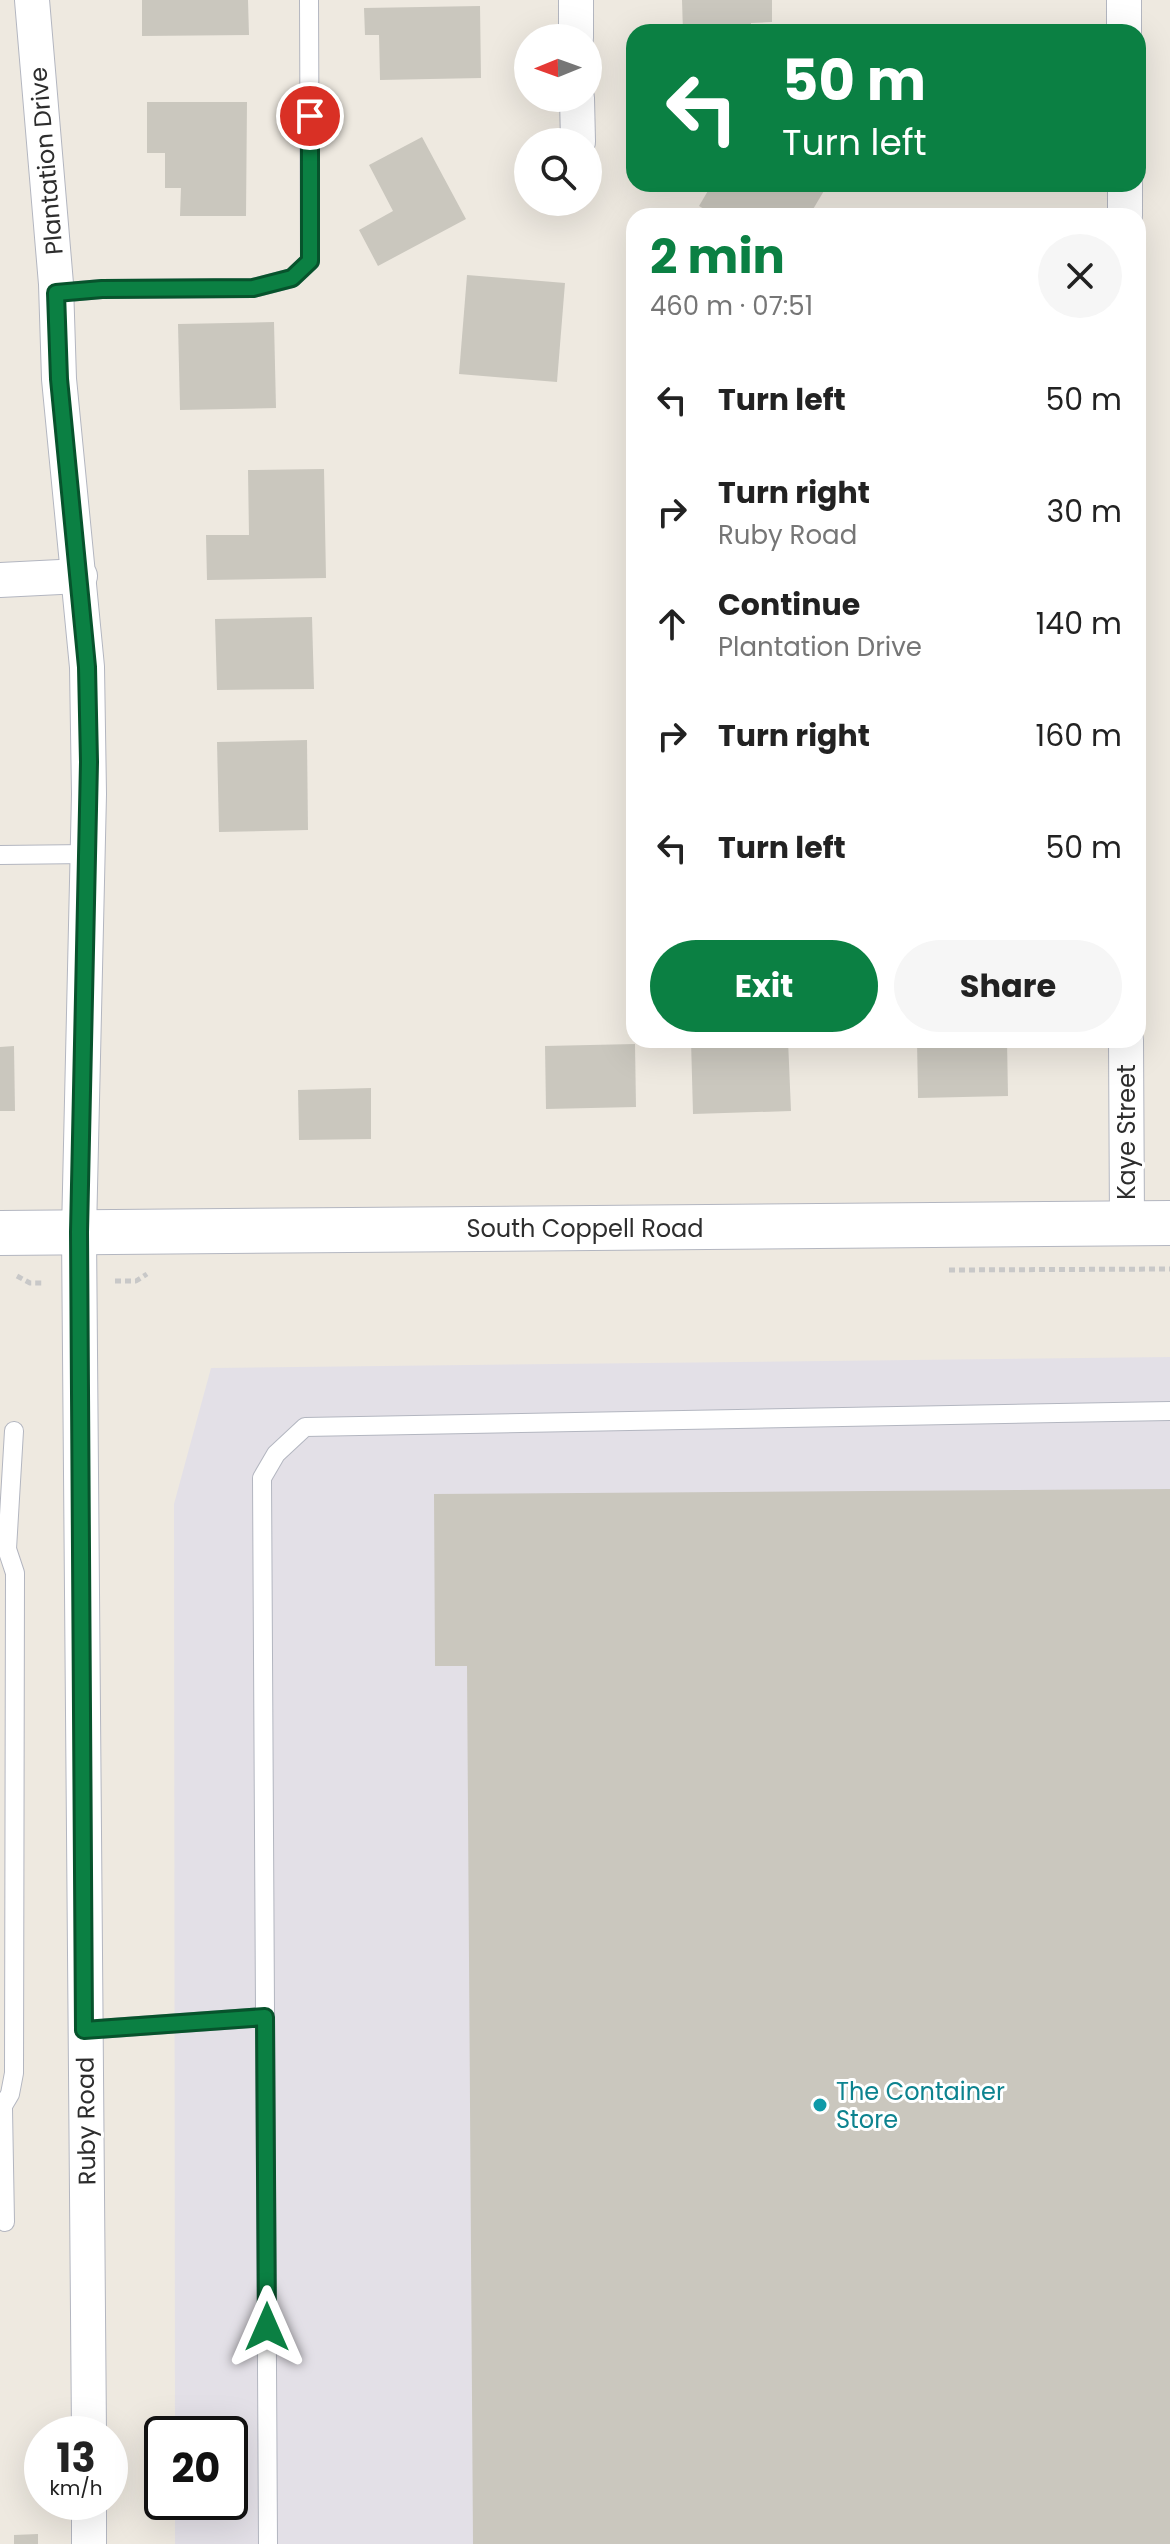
<!DOCTYPE html>
<html lang="en">
<head>
<meta charset="utf-8">
<style>
	:root { --surface:#fff; --page:#f6f6f6; --text:#222; --muted:#767676; --accent:#0b8043 }
	body { margin:0; font-family:Poppins,sans-serif; background:var(--page); color:var(--text); height:100vh; display:flex; flex-direction:column; font-size:30px; white-space:nowrap }
	* { box-sizing:border-box; margin:0 }
	p { font-size:26px; color:var(--muted) }
	.icon { flex:none; width:44px; height:44px; fill:none; stroke:currentColor; stroke-width:2; stroke-linecap:round; stroke-linejoin:round }
	.map { position:relative; flex:1; overflow:hidden }
	.sheet { position:absolute; left:626px; top:208px; width:520px; height:840px; display:flex; flex-direction:column; background:var(--surface); border-radius:24px; box-shadow:0 8px 32px #0002 }
	.sheet>* { flex:none }
	.guide { position:absolute; left:626px; top:24px; width:520px; height:168px; border-radius:24px; box-shadow:0 8px 32px #0002; background:#0b8043; color:#fff; overflow:hidden }
	.needle { width:52px; rotate:269deg }
	.controls { position:absolute; left:514px; top:24px; display:grid; gap:16px }
	.controls a { display:grid; place-items:center; width:88px; height:88px; border-radius:50%; background:var(--surface); box-shadow:0 8px 32px #0002; font-size:40px }
	.speed { position:absolute; left:24px; top:2416px; display:flex; gap:16px; font-size:40px; font-weight:700; text-align:center }
	.speed>* { display:grid; place-content:center; width:104px; height:104px; border-radius:50%; background:var(--surface); box-shadow:0 8px 32px #0002; line-height:1 }
	.speed small { font-size:20px; font-weight:400 }
	.speed .limit { border:4px solid #111; border-radius:12px; background:#fff; color:#111 }
	.pin { position:absolute; display:grid; place-items:center; width:68px; height:68px; color:#fff; margin:-34px; border:4px solid #fff; border-radius:50%; box-shadow:0 2px 8px #0007 }
	.me { position:absolute; width:88px; margin:-44px; rotate:0deg; stroke-linejoin:round; filter:drop-shadow(0 0 6px #0008) }
	.turn { display:flex; align-items:center; gap:28px; height:168px; padding:0 24px; font-size:36px }
	.turn .icon { width:104px; height:104px; stroke-width:2.5 }
	.turn b { display:block; font-size:56px; line-height:68px }
	.round { display:grid; place-items:center; flex:none; width:84px; height:84px; border-radius:42px; background:var(--page) }
	.summary { display:flex; align-items:center; justify-content:space-between; height:136px; padding:0 24px }
	h1 { font-size:48px; font-weight:700; line-height:60px; color:var(--accent) }
	.action { display:flex; gap:16px; margin-top:auto; padding:16px 24px }
	.action a { flex:1; height:92px; border-radius:48px; background:var(--accent); color:#fff; font-size:32px; font-weight:700; line-height:92px; text-align:center }
	.action a+a { background:var(--page); color:var(--text) }
	ul { padding:0; list-style:none }
	li { display:flex; align-items:center; gap:24px; height:112px; padding:0 24px }
	li div { flex:1 }
	li b { display:block; font-size:30px }
	li em { font-style:normal }
	.map>svg:first-child { display:block }
	.industrial { fill:#e3e0e7 }
	.building { fill:#cac7be }
	.lines { fill:none; stroke-linecap:round; stroke-linejoin:round }
	.service-casing { stroke:#b3b6c0; stroke-width:20 }
	.minor-casing { stroke:#b3b6c0; stroke-width:36 }
	.tertiary-casing { stroke:#b3b6c0; stroke-width:46 }
	.path { stroke:#c8c8c8; stroke-width:5; stroke-dasharray:6 4; stroke-linecap:butt }
	.service { stroke:#fff; stroke-width:18 }
	.minor { stroke:#fff; stroke-width:34 }
	.tertiary { stroke:#fff; stroke-width:44 }
	.route-casing { stroke:#07532c; stroke-width:20 }
	.route { stroke:#0b8043; stroke-width:14 }
	.culture-dot { fill:#0f9aa8; stroke:#fff; stroke-width:3 }
	.labels { text-anchor:middle; dominant-baseline:central; stroke-width:6; stroke-linejoin:round; paint-order:stroke }
	.street-label { font-size:24px; fill:#2d2d2d; stroke:#fff }
	.culture-label { font-size:24px; fill:#0d838f; stroke:#fff; text-anchor:start }
</style>
</head>
<body>
<div class="map">
<svg width="1170" height="2544" viewBox="0 0 1170 2544">
	<rect width="100%" height="100%" fill="#eee9e0"/>
	<path class="industrial" d="M1170,1357V2544H175V2502H230V2434H175L174,1504L211,1368Z"/>
	<g class="building">
		<path d="M142,0H248L249,35L142,36Z"/>
		<path d="M682,0H772V22L751,23V32H683Z"/>
		<path d="M480,6L481,78L380,80L379,35H365L364,8Z"/>
		<rect x="991" y="27" width="51" height="5"/>
		<path d="M147,102H247L246,216H180L181,188H165V153H147Z"/>
		<path d="M422,137L466,219L378,266L359,230L393,211L369,165Z"/>
		<path d="M712,184H828L809,216H716L699,206Z"/>
		<path d="M467,275L565,283L557,382L459,374Z"/>
		<path d="M274,322L276,408L180,410L178,324Z"/>
		<path d="M324,469L326,578L207,580L206,535H249L248,470Z"/>
		<path d="M312,617L314,689L217,690L215,619Z"/>
		<path d="M307,740L308,830L219,832L217,742Z"/>
		<path d="M691,1040H788L791,1111L693,1114Z"/>
		<path d="M917,1040H1007L1008,1096L918,1098Z"/>
		<path d="M635,1044L636,1107L546,1109L545,1046Z"/>
		<path d="M14,1046L15,1111H0V1047Z"/>
		<path d="M371,1088V1139L299,1140L298,1090Z"/>
		<path d="M1170,1489V2544H473L467,1666H435L434,1494Z"/>
		<path d="M38,2534V2544H14V2535Z"/>
	</g>
	<g class="lines">
		<defs>
			<g id="service">
				<path d="M56,293L102,289L253,288L292,278L310,261L309,0"/>
				<path d="M0,855L88,854"/>
				<path d="M0,1545L7,1549L15,1573L14,2073L10,2094L0,2111"/>
				<path d="M7,1549L14,1431"/>
				<path d="M84,2030L265,2017"/>
				<path d="M3,2109L5,2222"/>
				<path d="M268,2544L262,1478L276,1454L305,1427L1170,1411"/>
			</g>
			<g id="minor">
				<path d="M32,0L56,284L59,379L87,667L89,794L79,1232L89,2434"/>
				<path d="M576,0V38"/>
				<path d="M1124,0V32"/>
				<path d="M577,98L578,142"/>
				<path d="M1125,184V216"/>
				<path d="M0,580L80,576"/>
				<path d="M1126,1040L1127,1223"/>
				<path d="M89,2502V2544"/>
			</g>
			<path id="tertiary" d="M0,1233L1170,1223"/>
		</defs>
		<use href="#service" class="service-casing"/>
		<use href="#minor" class="minor-casing"/>
		<use href="#tertiary" class="tertiary-casing"/>
		<g class="path">
			<path d="M949,1270L1170,1269"/>
			<path d="M17,1276L30,1283H45"/>
			<path d="M115,1281H136L147,1274"/>
		</g>
		<use href="#service" class="service"/>
		<use href="#minor" class="minor"/>
		<use href="#tertiary" class="tertiary"/>
	</g>
	<g class="lines">
		<defs>
			<path id="route" d="M267,2327L265,2017L84,2030L79,1232L89,762L87,667L59,379L56,293L102,289L253,288L292,278L310,261V116"/>
		</defs>
		<use href="#route" class="route-casing"/>
		<use href="#route" class="route"/>
	</g>
	<circle class="culture-dot" cx="820" cy="2105" r="8"/>
	<g class="labels">
		<g class="street-label">
			<text transform="translate(46 161) rotate(-95)">Plantation Drive</text>
			<text transform="translate(1126 1132) rotate(-90)">Kaye Street</text>
			<text x="585" y="1228">South Coppell Road</text>
			<text transform="translate(86 2121) rotate(-91)">Ruby Road</text>
		</g>
		<g class="culture-label">
			<text x="836" y="2091">The Container<tspan x="836" dy="28">Store</tspan></text>
		</g>
	</g>
</svg>
<div class="controls">
<a><svg class="needle" viewBox="-14 -14 28 28"><path d="M0-13l5 13h-10z" fill="#e53935"/><path d="M0 13l5-13h-10z" fill="#767676"/></svg></a>
<a><svg class="icon" aria-label="search" viewBox="0 0 24 24"><circle cx="10" cy="10" r="6"/><path d="M15 15l6 6"/></svg></a>
</div>
<div class="speed"><div>13<small>km/h</small></div><div class="limit">20</div></div>
<div class="pin" style="left:310px;top:116px;background:#d93025"><svg class="icon" aria-label="arrive" viewBox="0 0 24 24"><path d="M6 21V4h12l-3 4 3 4H6"/></svg></div>
<svg class="me" style="left:267px;top:2327px" viewBox="-20 -20 40 40"><path d="M0-17L14 15 0 8-14 15z" fill="#0b8043" stroke="#fff" stroke-width="4"/></svg>
<div class="guide">
<div class="turn"><svg class="icon" aria-label="left" viewBox="0 0 24 24"><path d="M17 20v-9H6M10 6l-5 5 5 5"/></svg><div><b>50 m</b>Turn left</div></div>
</div>
<section class="sheet">
<div class="summary"><div><h1>2 min</h1><p>460 m · 07:51</p></div><a class="round"><svg class="icon" aria-label="close" viewBox="0 0 24 24"><path d="M6 6l12 12M18 6L6 18"/></svg></a></div>
<ul>
<li><svg class="icon" aria-label="left" viewBox="0 0 24 24"><path d="M17 20v-9H6M10 6l-5 5 5 5"/></svg><div><b>Turn left</b></div><em>50 m</em></li>
<li><svg class="icon" aria-label="right" viewBox="0 0 24 24"><path d="M7 20v-9h11M14 6l5 5-5 5"/></svg><div><b>Turn right</b><p>Ruby Road</p></div><em>30 m</em></li>
<li><svg class="icon" aria-label="ahead" viewBox="0 0 24 24"><path d="M12 20V5M6 11l6-6 6 6"/></svg><div><b>Continue</b><p>Plantation Drive</p></div><em>140 m</em></li>
<li><svg class="icon" aria-label="right" viewBox="0 0 24 24"><path d="M7 20v-9h11M14 6l5 5-5 5"/></svg><div><b>Turn right</b></div><em>160 m</em></li>
<li><svg class="icon" aria-label="left" viewBox="0 0 24 24"><path d="M17 20v-9H6M10 6l-5 5 5 5"/></svg><div><b>Turn left</b></div><em>50 m</em></li>
</ul>
<div class="action"><a>Exit</a><a>Share</a></div>
</section>
</div>
</body>
</html>
